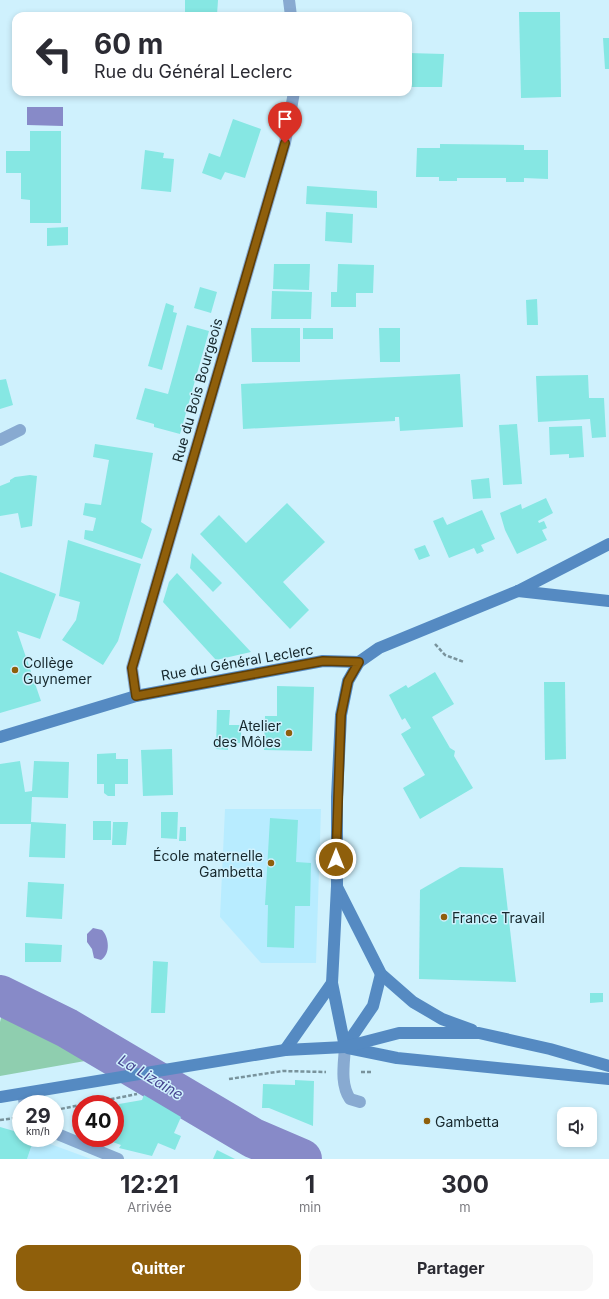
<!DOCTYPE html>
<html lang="fr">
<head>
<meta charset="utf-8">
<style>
	:root { --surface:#fff; --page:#f7f7f7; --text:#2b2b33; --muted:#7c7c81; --accent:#8f5f0b }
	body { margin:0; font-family:Inter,sans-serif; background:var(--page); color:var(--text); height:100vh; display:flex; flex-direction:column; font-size:15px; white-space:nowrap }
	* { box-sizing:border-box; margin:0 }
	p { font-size:13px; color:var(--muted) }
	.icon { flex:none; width:22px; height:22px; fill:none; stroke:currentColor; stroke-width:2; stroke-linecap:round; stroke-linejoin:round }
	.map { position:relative; height:1159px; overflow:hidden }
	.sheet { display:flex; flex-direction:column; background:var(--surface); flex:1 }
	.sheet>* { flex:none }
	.banner { position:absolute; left:12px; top:12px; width:400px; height:84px; border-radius:12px; box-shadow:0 2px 6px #0003; background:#fff; color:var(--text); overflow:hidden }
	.fabs { position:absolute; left:557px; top:1107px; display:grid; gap:8px }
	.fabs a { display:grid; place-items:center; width:40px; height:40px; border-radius:8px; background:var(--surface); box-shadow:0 2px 6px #0003; font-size:20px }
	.speed { position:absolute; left:12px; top:1095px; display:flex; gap:8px; font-size:20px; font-weight:700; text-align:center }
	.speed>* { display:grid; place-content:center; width:52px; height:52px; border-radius:50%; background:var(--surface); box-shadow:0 2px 6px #0003; line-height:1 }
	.speed small { font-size:10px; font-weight:400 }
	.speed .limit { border:6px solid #d22; background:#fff; color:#111 }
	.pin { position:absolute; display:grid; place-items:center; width:34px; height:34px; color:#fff; margin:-41px -17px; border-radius:50% 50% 50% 0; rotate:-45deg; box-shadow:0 0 4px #0007 }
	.pin .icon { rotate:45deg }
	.me { position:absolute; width:44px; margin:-22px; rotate:0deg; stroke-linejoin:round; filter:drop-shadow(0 0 3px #0008) }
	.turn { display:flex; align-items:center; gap:14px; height:84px; padding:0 16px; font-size:18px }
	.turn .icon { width:52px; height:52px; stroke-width:2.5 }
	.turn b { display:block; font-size:28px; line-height:34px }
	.eta { display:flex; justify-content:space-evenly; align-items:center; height:68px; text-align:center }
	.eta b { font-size:24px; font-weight:700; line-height:28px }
	.button { display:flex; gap:8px; margin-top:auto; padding:8px 16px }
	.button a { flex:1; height:46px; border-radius:12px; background:var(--accent); color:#fff; font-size:16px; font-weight:700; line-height:46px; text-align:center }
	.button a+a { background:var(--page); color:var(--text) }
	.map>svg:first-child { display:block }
	.built { fill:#b8ecff }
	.green { fill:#8fceaf }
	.water { fill:#878ac8 }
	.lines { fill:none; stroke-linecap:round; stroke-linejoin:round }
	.river { stroke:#878ac8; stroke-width:40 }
	.building { fill:#86e7e3 }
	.path { stroke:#79939c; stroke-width:2.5; stroke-dasharray:4 2; stroke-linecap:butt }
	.lane { stroke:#88aad1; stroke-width:12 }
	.street { stroke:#88aad1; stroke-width:12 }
	.secondary { stroke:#558ac2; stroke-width:12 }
	.route-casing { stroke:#5d3e07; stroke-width:10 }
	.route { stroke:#8f5f0b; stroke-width:7 }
	.poi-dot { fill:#8f5f0b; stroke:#cff1fd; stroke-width:1.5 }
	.labels { text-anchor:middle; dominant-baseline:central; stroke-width:3; stroke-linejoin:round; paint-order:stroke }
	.street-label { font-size:14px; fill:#16272c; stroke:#cff1fd }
	.poi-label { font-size:14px; fill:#16272c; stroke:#cff1fd; text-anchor:start }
	.water-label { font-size:15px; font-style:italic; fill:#474591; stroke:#cff1fd }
</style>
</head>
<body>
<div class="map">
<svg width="609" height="1159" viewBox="0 0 609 1159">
	<rect width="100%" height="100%" fill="#cff1fd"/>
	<g class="built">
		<path d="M225,809H321L316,963H261L220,917Z"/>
		<path d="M34,1138L91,1159H27Z"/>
	</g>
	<path class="green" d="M2,1014C32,1026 60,1041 85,1061L0,1076V1022Z"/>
	<g class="water">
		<path d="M27,107H63V126L27,125Z"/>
		<path d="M93,928L102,930C109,937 111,954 101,960L94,958L92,949L87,942V934Z"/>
	</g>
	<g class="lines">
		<path class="river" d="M0,995L67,1028L253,1138L302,1159"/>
	</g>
	<g class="building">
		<path d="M185,0H218L217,15H185Z"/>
		<path d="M519,12H560L561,97L521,98Z"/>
		<path d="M603,38H609V69H605Z"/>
		<path d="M408,53L444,54L442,87H408Z"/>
		<path d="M233,119L261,129L245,178L225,172L221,180L202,173L209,153L220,157Z"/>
		<path d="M30,131H61V223H30V200L21,199V173H6V151H30Z"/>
		<path d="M440,144L524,145V150H548V179L524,178V182H506V178H457V181H439V177H416L417,148H440Z"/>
		<path d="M145,150L164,153L163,158L174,159L171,192L141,189Z"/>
		<path d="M307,186L377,191V208L306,204Z"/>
		<path d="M326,212L353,214L352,243L325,241Z"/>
		<path d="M68,227V245L47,246V228Z"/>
		<path d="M274,264H310L309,290L273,289Z"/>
		<path d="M338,264L374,265L373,293H356V307H331V292H337Z"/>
		<path d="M200,287L217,292L211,313L194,308Z"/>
		<path d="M272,291L312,292L311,319H271Z"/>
		<path d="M537,299L538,325H527L526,300Z"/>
		<path d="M166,303L174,306L173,312L177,313L162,370L148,366Z"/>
		<path d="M187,325L209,331L180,434L154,427V424L136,419L145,388L168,394Z"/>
		<path d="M251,328H300V362H252Z"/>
		<rect x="303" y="328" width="30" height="11"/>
		<path d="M379,328H400V362H380Z"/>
		<path d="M460,374L463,427L400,431L399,417H395V421L243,429L241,384Z"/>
		<path d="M588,375L589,398H604L606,437L592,438L590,419L538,422L536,376Z"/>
		<path d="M6,379L13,405L0,409V380Z"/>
		<path d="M517,424L522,484L503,485L499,425Z"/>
		<path d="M582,426L584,457L569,458V454L550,455L549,427Z"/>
		<path d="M95,444L153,453L141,522L152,529L142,559L84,539L85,530L93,531L96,518L83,515L85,503L101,505L109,460L93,457Z"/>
		<path d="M30,475L37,476L32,526L21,528L18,513L0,516V486L10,482V480L15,477Z"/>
		<path d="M489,478L491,498L473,499L471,480Z"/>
		<path d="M546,498L553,513L538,521L539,523L544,521L547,528L542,530L547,540L517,554L505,530L500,513L521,504L522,509Z"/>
		<path d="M287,503L325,542L283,582L309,610L290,629L200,534L219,515L246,543Z"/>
		<path d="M482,510L495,539L481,545L484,551L477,554L474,548L449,558L433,521L443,517L447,525Z"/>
		<path d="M68,540L141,564L118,641L103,665L62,640L76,620L80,602L59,596Z"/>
		<path d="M425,545L430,556L419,560L414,549Z"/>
		<path d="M192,553L222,583L213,592L190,568Z"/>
		<path d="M0,572L56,594L40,639L17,631L41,701L0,713Z"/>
		<path d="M177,573L251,652L216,660L163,602L169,582Z"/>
		<path d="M435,672L454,704L432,717L450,748L455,751L454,756L473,788L420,819L403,788L425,775L401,734L411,728L405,718L402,720L389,695L406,685L408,688Z"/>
		<path d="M544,682H565L566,759L545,760Z"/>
		<path d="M277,686L314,687L312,751L264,750L265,716H277Z"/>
		<path d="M217,710H230L229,725H242L240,743L228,742V750L216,749Z"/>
		<path d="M172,749L173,795L143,796L141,750Z"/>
		<path d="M116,753V759H128V784H115V796H108L104,793V784H97V754Z"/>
		<path d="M20,761L25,792L32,791L34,761L69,762L68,798L32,797L31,822L66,824L65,858L29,857L31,824H0V764Z"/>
		<path d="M161,812H178L177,839L161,838Z"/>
		<path d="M270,818L298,820L296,862L311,863L310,906H295L294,948L267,947L268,905H265Z"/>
		<rect x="93" y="821" width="18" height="19"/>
		<path d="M113,822H128L126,845H112Z"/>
		<path d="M180,827H186V841H179Z"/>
		<path d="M460,867L503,868L516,982L419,979L420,890Z"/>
		<path d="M28,882L64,884L62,919L26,917Z"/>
		<path d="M25,943L62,945L61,962H25Z"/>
		<path d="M153,961L168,962L165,1013H151Z"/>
		<path d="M590,993H603V1002L590,1003Z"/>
		<path d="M295,1080L314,1081L313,1126L269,1108H262L263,1084L295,1085Z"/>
		<path d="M144,1095L181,1117L174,1133L181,1136L175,1150L158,1143L152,1156L119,1148L121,1145L104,1139L115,1138V1114L119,1104L142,1100Z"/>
		<path d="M0,1127L21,1133V1138H34L27,1159H0Z"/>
		<path d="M217,1150L235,1159H213Z"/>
	</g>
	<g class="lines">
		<g class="path">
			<path d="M435,644L445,655L464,662"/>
			<path d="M361,1072H372"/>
			<path d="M229,1079L283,1071L326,1072"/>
			<path d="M87,1104L137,1094"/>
			<path d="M55,1110L81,1105"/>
			<path d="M0,1120L15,1118"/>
		</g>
		<g class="lane">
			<path d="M345,1047C344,1064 340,1084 350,1099L360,1102"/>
			<path d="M23,1094L25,1104"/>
			<path d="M55,1133L118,1159"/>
		</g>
		<g class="street">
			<path d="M289,0L291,16"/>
			<path d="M0,440L20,430"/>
			<path d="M136,696L132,668L285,143L294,92"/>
		</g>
		<g class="secondary">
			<path d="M518,591L609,601"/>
			<path d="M0,737L136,696L323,661L359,662L379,648L518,591L609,544"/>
			<path d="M337,887L381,974L413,1002L442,1019L472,1030"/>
			<path d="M345,1047L332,983L337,886V797L341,715L348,681L359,662"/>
			<path d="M345,1047L373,1006L381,974"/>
			<path d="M348,1048L397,1058L609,1079"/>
			<path d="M285,1050L332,983"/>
			<path d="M0,1097L285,1050L345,1047L399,1033H479L550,1049L609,1066"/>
		</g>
	</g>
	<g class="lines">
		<defs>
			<path id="route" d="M285,143L132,668L136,696L323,661L359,662L348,681L341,715L336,859"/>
		</defs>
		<use href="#route" class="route-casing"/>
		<use href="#route" class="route"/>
	</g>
	<g class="poi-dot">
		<circle cx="15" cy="670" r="4"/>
		<circle cx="289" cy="733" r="4"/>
		<circle cx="271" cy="863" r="4"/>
		<circle cx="444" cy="917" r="4"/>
		<circle cx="427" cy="1121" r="4"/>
	</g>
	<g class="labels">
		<g class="street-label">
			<text transform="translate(197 390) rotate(-74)">Rue du Bois Bourgeois</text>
			<text transform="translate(237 662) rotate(-10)">Rue du Général Leclerc</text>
		</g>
		<g class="poi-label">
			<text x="23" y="662">Collège<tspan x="23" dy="16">Guynemer</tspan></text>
			<text x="281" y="725" text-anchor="end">Atelier<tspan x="281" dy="16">des Môles</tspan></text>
			<text x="263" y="855" text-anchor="end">École maternelle<tspan x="263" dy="16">Gambetta</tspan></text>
			<text x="452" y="917">France Travail</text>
			<text x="435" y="1121">Gambetta</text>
		</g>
		<g class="water-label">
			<text transform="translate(151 1077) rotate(31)">La Lizaine</text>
		</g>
	</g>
</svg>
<div class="fabs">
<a><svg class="icon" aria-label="sound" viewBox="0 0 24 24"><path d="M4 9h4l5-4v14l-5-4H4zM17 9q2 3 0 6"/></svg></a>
</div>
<div class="speed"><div>29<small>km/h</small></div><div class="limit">40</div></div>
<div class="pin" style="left:285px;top:143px;background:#d93025"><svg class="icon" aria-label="arrive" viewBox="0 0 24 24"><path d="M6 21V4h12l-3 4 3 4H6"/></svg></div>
<svg class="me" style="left:336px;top:859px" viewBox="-20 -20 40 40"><circle r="17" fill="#8f5f0b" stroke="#fff" stroke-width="3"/><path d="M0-11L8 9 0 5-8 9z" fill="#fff"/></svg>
<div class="banner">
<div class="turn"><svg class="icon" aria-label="left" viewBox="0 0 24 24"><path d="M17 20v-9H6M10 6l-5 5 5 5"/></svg><div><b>60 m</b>Rue du Général Leclerc</div></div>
</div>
</div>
<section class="sheet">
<div class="eta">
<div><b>12:21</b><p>Arrivée</p></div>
<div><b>1</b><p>min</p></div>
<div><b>300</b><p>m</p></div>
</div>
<div class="button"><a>Quitter</a><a>Partager</a></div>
</section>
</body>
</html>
